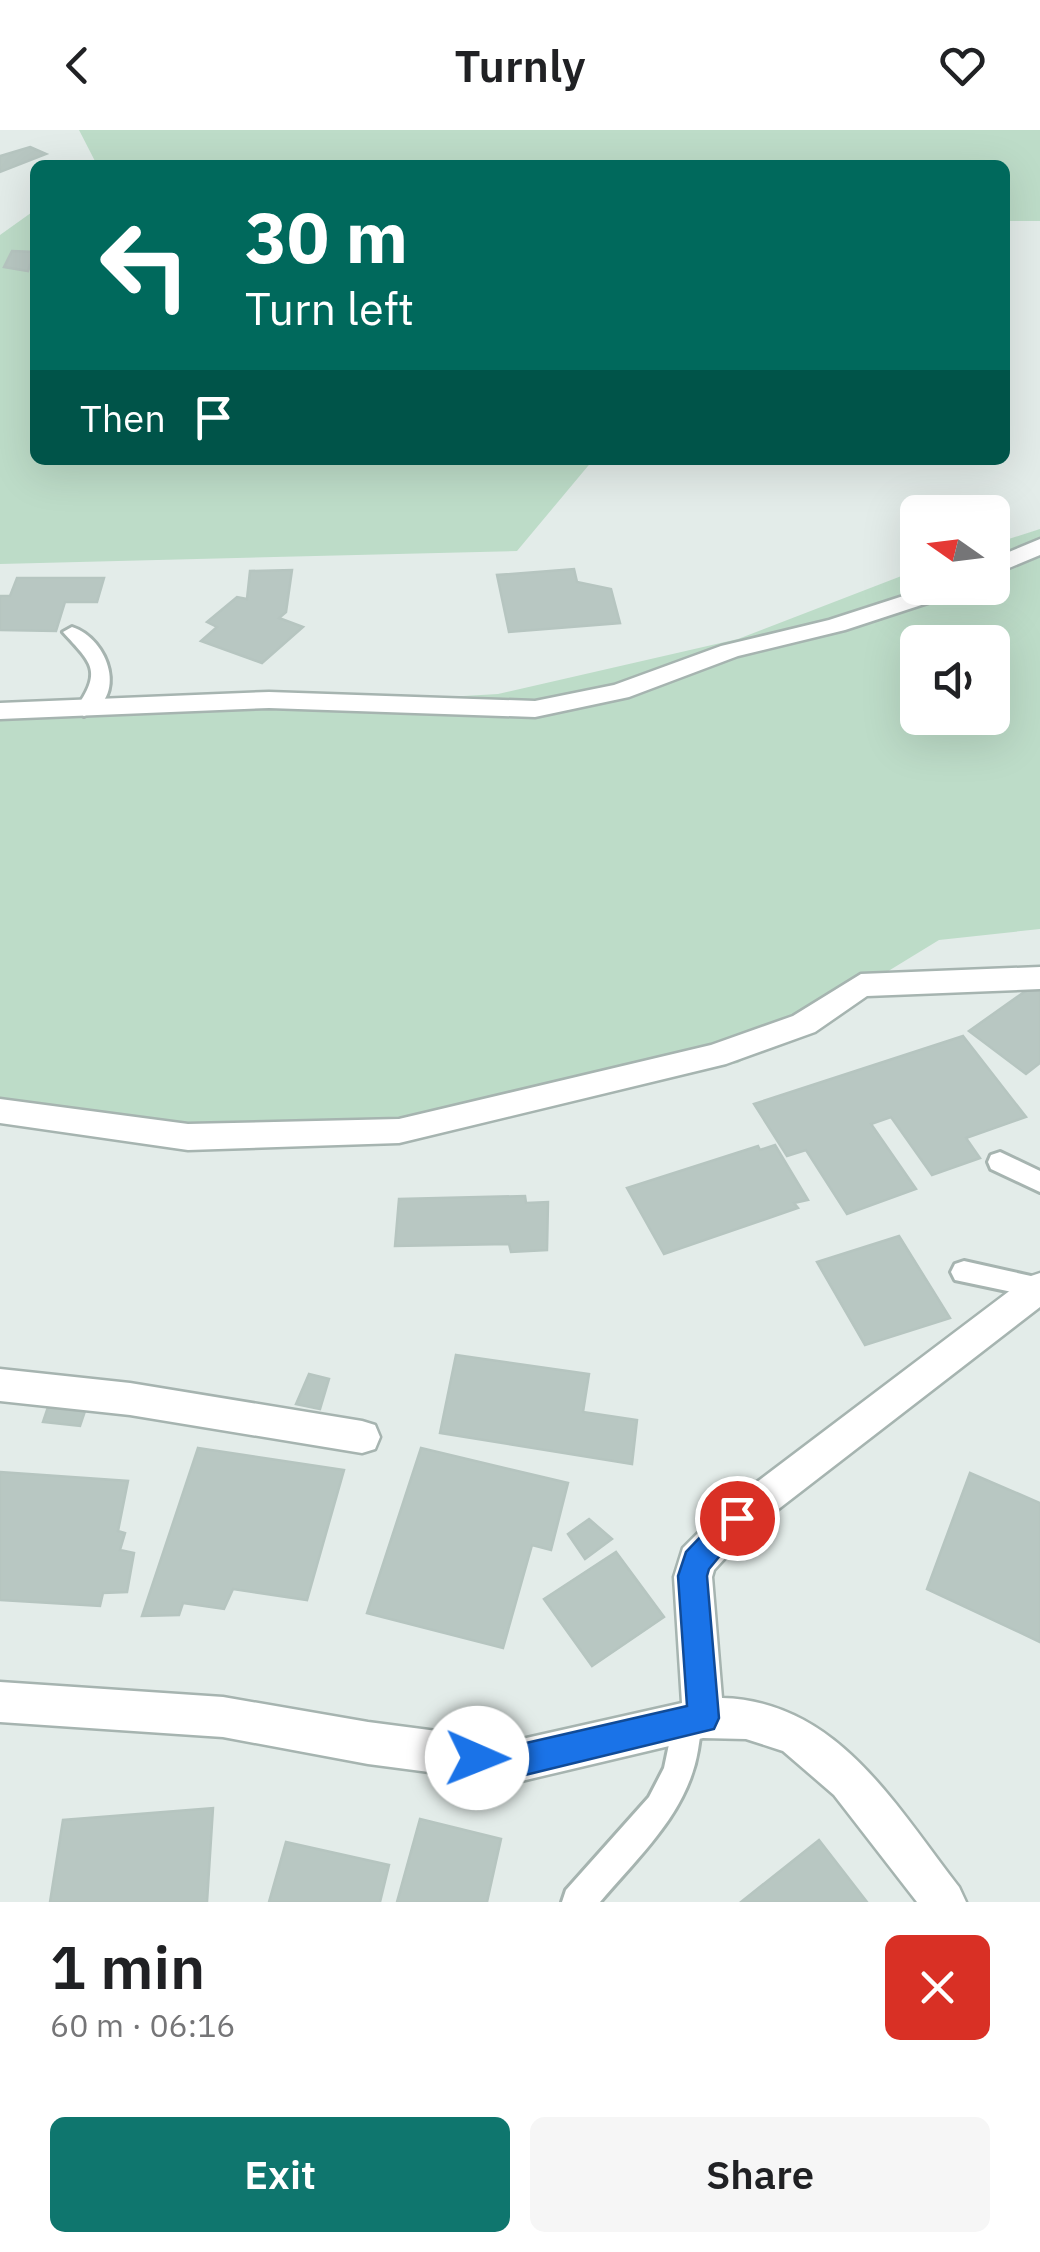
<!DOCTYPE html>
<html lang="en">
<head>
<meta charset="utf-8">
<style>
	:root { --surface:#fff; --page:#f6f6f6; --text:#202124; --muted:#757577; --accent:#0f766e }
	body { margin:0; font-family:"IBM Plex Sans",sans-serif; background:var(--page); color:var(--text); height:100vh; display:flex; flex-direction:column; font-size:38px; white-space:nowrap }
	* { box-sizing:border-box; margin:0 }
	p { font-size:32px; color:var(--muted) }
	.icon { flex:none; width:55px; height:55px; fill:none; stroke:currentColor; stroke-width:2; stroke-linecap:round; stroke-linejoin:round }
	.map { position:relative; height:1772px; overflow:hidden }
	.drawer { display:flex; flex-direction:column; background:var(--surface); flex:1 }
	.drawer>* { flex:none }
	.guide { position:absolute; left:30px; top:30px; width:980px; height:305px; border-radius:15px; box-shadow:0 10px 40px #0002; background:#00695c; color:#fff; overflow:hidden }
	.needle { width:65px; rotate:284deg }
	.tools { position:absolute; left:900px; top:365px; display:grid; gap:20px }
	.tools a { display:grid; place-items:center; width:110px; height:110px; border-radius:15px; background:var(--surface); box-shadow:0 10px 40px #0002; font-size:50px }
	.pin { position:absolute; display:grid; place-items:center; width:85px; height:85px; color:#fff; margin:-42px; border:5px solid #fff; border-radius:50%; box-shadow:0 2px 10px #0007 }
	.me { position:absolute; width:110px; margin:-55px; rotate:91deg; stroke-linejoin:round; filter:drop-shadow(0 0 8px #0008) }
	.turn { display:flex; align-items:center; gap:35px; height:210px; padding:0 50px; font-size:45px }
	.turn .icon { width:130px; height:130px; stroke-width:2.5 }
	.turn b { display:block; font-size:70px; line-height:85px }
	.then { display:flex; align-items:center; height:95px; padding:0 50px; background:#0003; gap:20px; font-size:38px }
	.round { display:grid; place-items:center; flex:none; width:105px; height:105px; border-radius:15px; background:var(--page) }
	.headline { display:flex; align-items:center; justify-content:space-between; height:170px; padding:0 50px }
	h1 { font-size:60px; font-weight:600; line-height:75px }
	.button { display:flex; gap:20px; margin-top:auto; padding:20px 50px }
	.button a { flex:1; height:115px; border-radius:15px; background:var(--accent); color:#fff; font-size:40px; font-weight:600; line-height:115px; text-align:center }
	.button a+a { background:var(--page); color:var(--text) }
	header { display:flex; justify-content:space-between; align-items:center; height:130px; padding:0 50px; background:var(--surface); font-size:45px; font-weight:600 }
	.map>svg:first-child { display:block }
	.green { fill:#bddcc8; fill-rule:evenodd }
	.building { fill:#b8c7c2; stroke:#b6c5c0; stroke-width:2.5 }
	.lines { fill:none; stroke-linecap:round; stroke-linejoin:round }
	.lane-casing { stroke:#a6b4b0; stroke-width:6 }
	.street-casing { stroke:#a6b4b0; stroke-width:5 }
	.lane { fill:#fff; fill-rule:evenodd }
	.street { fill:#fff; fill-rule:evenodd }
	.route { fill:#1a73e8; stroke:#114b97; stroke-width:2.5 }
</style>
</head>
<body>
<header><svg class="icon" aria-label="back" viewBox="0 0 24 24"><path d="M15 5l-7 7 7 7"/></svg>Turnly<svg class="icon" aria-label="heart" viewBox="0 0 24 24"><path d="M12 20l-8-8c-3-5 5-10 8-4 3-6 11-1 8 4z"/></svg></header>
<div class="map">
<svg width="1040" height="1772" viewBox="0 0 1040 1772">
	<rect width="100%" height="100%" fill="#e3ece9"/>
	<g class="green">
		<path d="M79,0H1040V91H1005V35H97Z"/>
		<path d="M35,80V330H593L517,421L0,434V105Z"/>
		<path d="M1040,399V799L939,810L738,933L255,1011L0,993V576L327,574L498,564L738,509L917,440L918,458H992L993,414ZM918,512H992V588H918Z"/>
	</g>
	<g class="building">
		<path d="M30,17L46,24L0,42V26Z"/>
		<path d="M12,121L35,122L28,141L4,137Z"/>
		<path d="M574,439L577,452L611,459L620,493L509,502L497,445Z"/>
		<path d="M292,440L286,482L279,488L303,497L262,533L201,511L217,497L207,492L237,467L247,469L250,441Z"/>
		<path d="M17,448H104L97,472H65L56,501L0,500V466H10Z"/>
		<path d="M1034,855L1040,859V933L1026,944L969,901Z"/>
		<path d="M963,906L1026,987L966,1008L980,1028L932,1045L891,987L871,994L916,1059L847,1084L806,1020L787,1026L754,974Z"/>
		<path d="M775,1015L808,1070L794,1073L798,1078L664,1124L627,1058L758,1016L760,1020Z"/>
		<path d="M525,1066L526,1073L548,1072L547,1120L511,1122L509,1114L395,1116L399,1069Z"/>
		<path d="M899,1106L950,1188L865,1215L817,1132Z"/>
		<path d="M456,1225L589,1244L583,1282L637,1290L632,1334L440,1303Z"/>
		<path d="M309,1244L329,1249L320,1279L296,1274Z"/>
		<path d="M49,1274L86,1278L80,1296L43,1292Z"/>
		<path d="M198,1318L344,1340L307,1470L233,1459L224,1479L183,1473L179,1485L142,1486Z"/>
		<path d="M421,1318L568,1353L551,1420L532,1415L503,1518L367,1483Z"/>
		<path d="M0,1342L128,1351L118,1401L125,1403L120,1420L134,1423L127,1462L103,1463L100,1476L0,1470Z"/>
		<path d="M970,1343L1040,1373V1512L927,1459Z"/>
		<path d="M589,1389L612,1409L585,1429L568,1404Z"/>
		<path d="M616,1422L664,1487L592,1536L544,1469Z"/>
		<path d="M213,1678L207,1772H50L63,1690Z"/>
		<path d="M420,1689L501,1709L487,1772H397Z"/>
		<path d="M819,1710L867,1772H741Z"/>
		<path d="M286,1712L389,1735L380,1772H269Z"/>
	</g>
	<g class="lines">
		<defs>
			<g id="lane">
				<path d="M72,497C109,509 129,569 84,586L75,580C103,540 92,534 63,502Z"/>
				<path d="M1000,1022L1040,1041V1062L991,1039L988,1032L991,1025Z"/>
				<path d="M964,1131L1040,1148V1168L955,1150L951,1142L955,1134Z"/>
				<path d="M687,1577L698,1581C703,1595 700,1606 698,1620C688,1682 639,1726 600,1772H562L566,1760L649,1667L664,1638L676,1581Z"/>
			</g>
			<g id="street">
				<path d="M1040,409V425L992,445V429Z"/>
				<path d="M928,458H962L958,463L845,500L738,526L629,567L535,587L269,578L0,589V573L269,562L535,571L614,555L721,516L829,490Z"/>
				<path d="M1040,837V859L867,866L815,902L726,934L399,1013L188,1020L0,993V969L188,994L399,989L711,915L793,886L861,844Z"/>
				<path d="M1040,1143V1177L750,1401L714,1440L712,1447L722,1568C837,1571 895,1675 959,1757L966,1772H917L834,1665L783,1621L746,1609L703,1608L513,1653L368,1634L223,1607L0,1592V1552L223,1567L368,1592L513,1611L682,1573L674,1447L683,1418L724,1377L1028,1147Z"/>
				<path d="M0,1239L130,1253L362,1291L375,1295L380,1307L375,1319L362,1323L130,1285L0,1271Z"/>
			</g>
		</defs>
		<use href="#lane" class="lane-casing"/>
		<use href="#street" class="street-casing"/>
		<use href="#lane" class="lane"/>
		<use href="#street" class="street"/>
	</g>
	<path class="route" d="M737,1375L747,1379L751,1388L709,1439L707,1446L719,1588L714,1599L513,1648L466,1639L462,1628L466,1617L477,1613L513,1616L687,1576L678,1446L686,1422L727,1379Z"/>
</svg>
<div class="tools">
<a><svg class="needle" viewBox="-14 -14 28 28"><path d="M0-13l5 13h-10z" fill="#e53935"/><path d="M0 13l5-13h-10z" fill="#757577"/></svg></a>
<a><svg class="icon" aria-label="sound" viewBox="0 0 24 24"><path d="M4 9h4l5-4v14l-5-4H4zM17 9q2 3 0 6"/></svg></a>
</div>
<div class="pin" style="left:737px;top:1388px;background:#d93025"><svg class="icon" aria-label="arrive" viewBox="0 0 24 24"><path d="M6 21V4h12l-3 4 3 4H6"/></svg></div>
<svg class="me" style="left:477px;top:1628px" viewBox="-20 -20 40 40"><circle r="19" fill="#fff"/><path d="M0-13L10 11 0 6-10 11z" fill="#1a73e8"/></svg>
<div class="guide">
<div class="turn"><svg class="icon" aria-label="left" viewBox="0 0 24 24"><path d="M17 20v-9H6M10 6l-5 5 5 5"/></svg><div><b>30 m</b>Turn left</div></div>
<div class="then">Then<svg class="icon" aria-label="arrive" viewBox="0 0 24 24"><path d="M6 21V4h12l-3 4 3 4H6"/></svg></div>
</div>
</div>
<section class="drawer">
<div class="headline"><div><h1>1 min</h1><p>60 m · 06:16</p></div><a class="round" style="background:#d93025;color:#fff"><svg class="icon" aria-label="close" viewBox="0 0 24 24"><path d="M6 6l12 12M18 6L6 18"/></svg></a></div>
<div class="button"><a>Exit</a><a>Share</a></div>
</section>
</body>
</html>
